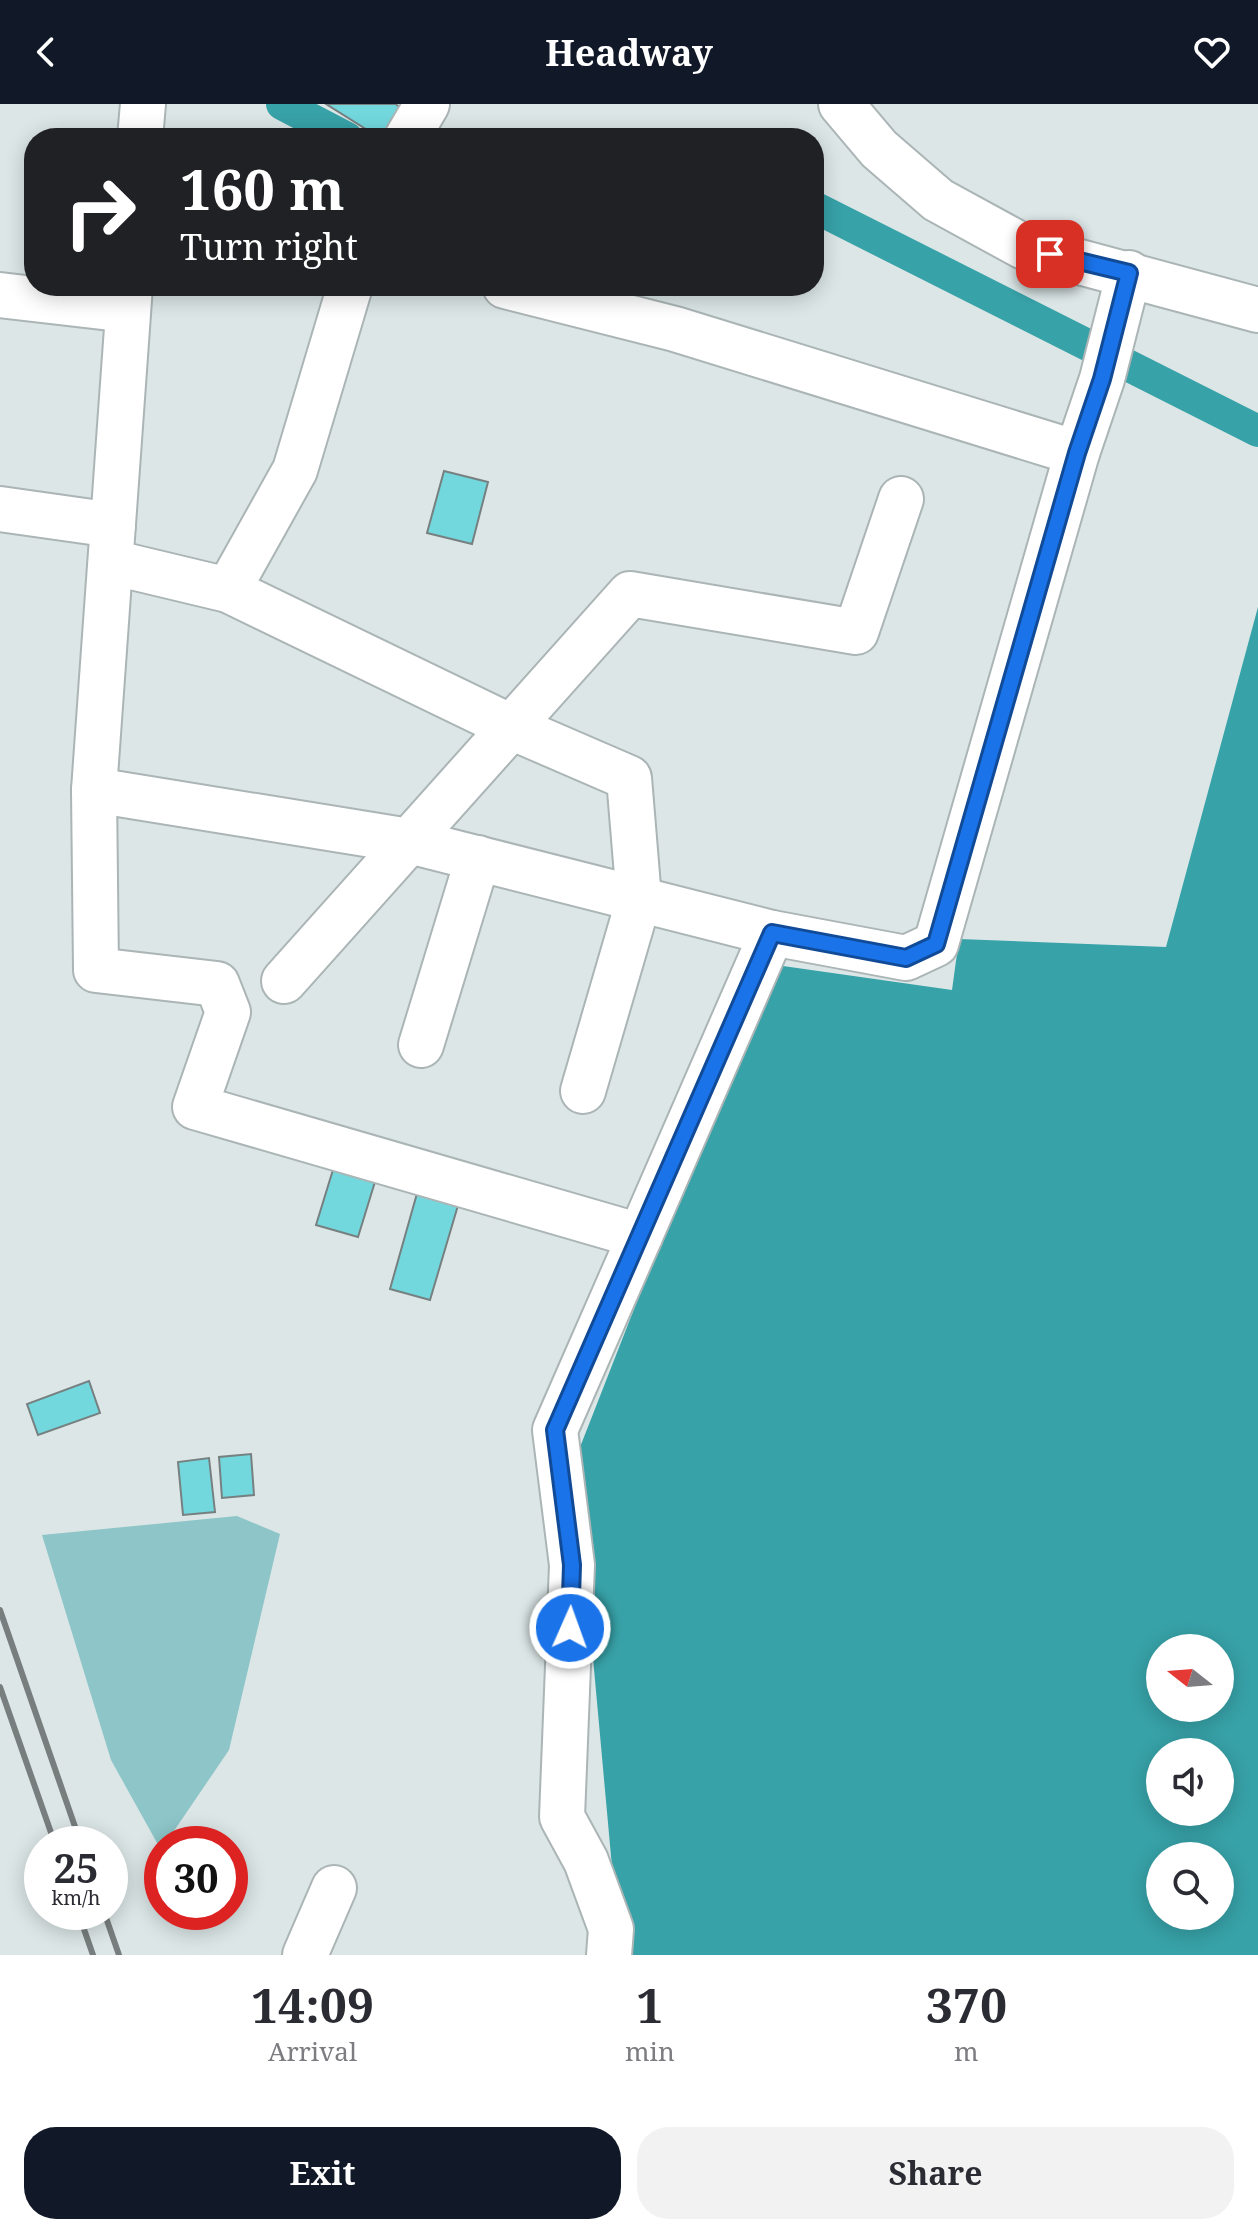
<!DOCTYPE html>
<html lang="en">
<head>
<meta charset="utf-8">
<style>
	:root { --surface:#fff; --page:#f2f2f3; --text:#2b2b33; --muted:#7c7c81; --accent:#111827 }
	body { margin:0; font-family:"Noto Serif",serif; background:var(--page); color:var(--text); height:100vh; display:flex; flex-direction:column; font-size:30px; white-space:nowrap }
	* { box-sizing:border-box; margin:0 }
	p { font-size:26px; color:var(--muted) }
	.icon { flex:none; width:44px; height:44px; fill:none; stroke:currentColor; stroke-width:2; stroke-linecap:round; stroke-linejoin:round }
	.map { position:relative; height:1851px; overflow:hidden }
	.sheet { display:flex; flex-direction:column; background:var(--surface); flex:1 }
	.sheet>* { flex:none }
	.top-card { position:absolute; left:24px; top:24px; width:800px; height:168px; border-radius:32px; box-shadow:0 4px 20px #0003; background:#202124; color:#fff; overflow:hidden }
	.needle { width:52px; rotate:287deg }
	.buttons { position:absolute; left:1146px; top:1530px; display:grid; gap:16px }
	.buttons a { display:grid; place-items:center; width:88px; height:88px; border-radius:50%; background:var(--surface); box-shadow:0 4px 20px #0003; font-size:40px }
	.speed { position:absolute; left:24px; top:1722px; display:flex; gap:16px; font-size:40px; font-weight:700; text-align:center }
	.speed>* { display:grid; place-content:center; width:104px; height:104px; border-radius:50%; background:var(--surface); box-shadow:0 4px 20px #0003; line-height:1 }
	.speed small { font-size:20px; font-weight:400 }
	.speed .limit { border:12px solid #d22; background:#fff; color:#111 }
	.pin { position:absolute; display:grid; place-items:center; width:68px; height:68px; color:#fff; margin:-34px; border-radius:16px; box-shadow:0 4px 12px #0006 }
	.me { position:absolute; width:88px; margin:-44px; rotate:2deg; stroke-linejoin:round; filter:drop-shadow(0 0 6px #0008) }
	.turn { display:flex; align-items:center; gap:28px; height:168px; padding:0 24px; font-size:36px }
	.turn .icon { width:104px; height:104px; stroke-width:2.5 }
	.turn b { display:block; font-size:56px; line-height:68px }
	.eta { display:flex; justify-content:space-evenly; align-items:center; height:136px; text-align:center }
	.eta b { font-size:48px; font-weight:700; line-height:56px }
	.button { display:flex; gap:16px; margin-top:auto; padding:16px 24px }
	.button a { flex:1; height:92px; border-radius:32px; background:var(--accent); color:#fff; font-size:32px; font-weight:700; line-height:92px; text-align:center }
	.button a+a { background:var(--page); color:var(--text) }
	header { display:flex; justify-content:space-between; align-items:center; height:104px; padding:0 24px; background:var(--accent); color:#fff; font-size:36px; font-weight:700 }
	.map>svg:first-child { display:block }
	.green { fill:#8dc5c8 }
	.water { fill:#37a2a8; fill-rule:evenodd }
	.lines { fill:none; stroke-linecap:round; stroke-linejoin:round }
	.canal { stroke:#37a2a8; stroke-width:32 }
	.building { fill:#72d8de; stroke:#778080; stroke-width:2 }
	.minor-casing { stroke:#abb5b5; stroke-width:48 }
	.minor { stroke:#fff; stroke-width:44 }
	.rail { stroke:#787e7e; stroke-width:6 }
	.route-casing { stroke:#114b97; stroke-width:20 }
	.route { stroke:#1a73e8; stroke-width:14 }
</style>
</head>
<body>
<header><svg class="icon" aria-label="back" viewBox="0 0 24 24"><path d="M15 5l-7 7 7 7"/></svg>Headway<svg class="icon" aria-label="heart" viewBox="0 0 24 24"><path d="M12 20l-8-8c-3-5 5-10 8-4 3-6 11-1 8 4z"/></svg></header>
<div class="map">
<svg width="1258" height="1851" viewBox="0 0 1258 1851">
	<rect width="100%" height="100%" fill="#dce6e6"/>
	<path class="green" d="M237,1412L280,1430L229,1646L161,1746L111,1656L42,1431Z"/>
	<path class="water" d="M1258,503V1851H620L575,1356L769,860L952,886L959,835L1166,843ZM1160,1544H1220V1604H1160ZM1160,1648H1220V1708H1160ZM1160,1752H1220V1812H1160Z"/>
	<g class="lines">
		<g class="canal">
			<path d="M282,0L347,34"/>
			<path d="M814,103L1258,327"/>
		</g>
	</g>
	<g class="building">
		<path d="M326,0H395L402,4L380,34Z"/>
		<path d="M444,367L488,378L472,440L427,429Z"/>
		<path d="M336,1056L378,1068L358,1133L316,1121Z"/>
		<path d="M418,1086L459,1098L430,1196L390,1185Z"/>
		<path d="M89,1277L100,1309L38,1331L27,1300Z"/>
		<path d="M251,1350L254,1391L222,1394L219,1353Z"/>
		<path d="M209,1354L215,1408L183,1411L178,1358Z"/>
	</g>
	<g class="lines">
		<defs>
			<g id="minor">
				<path d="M841,0L879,45L938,96L1024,143L1258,206"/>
				<path d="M140,34L143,0"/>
				<path d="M407,34L427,0"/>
				<path d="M130,182L94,686L96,866L217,880L228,908L195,1003L640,1132L772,829L906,854L936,840L1077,349L1102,275L1129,169"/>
				<path d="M505,182L675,225L1077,349"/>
				<path d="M0,191L128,206"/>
				<path d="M0,405L113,421"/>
				<path d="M111,458L228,486L511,623L629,674L639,795L583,987"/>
				<path d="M228,486L295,366L350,182"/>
				<path d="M94,686L409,737L772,829"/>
				<path d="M284,877L630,490L856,528L901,395"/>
				<path d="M421,941L478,754"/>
				<path d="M305,1851L334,1784"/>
				<path d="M609,1851L611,1825L586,1757L562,1713L572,1461L555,1326L640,1132"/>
			</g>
		</defs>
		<use href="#minor" class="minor-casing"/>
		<use href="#minor" class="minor"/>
		<g class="rail">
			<path d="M0,1506L81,1740"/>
			<path d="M0,1583L55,1740"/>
			<path d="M78,1808L93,1851"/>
			<path d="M104,1808L119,1851"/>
		</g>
	</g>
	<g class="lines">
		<defs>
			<path id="route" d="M570,1524L572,1461L555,1326L772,829L906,854L936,840L1077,349L1102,275L1129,169L1050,150"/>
		</defs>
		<use href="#route" class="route-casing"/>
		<use href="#route" class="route"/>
	</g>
</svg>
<div class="buttons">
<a><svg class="needle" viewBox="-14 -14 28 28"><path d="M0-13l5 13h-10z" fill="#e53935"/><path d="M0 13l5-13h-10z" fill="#7c7c81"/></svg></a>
<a><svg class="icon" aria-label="sound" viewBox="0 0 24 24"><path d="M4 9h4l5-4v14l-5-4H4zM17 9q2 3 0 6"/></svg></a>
<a><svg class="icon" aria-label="search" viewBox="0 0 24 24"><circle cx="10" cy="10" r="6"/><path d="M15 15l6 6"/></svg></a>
</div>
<div class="speed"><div>25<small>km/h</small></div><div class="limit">30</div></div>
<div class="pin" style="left:1050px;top:150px;background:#d93025"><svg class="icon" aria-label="arrive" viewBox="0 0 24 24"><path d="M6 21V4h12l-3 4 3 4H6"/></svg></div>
<svg class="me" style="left:570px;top:1524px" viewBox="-20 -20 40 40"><circle r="17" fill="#1a73e8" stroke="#fff" stroke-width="3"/><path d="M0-11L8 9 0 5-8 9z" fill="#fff"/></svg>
<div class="top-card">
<div class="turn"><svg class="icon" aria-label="right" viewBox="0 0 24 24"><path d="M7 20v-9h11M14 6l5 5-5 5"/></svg><div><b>160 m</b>Turn right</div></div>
</div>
</div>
<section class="sheet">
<div class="eta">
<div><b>14:09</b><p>Arrival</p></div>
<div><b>1</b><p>min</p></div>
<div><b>370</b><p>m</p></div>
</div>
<div class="button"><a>Exit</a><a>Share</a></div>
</section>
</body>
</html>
